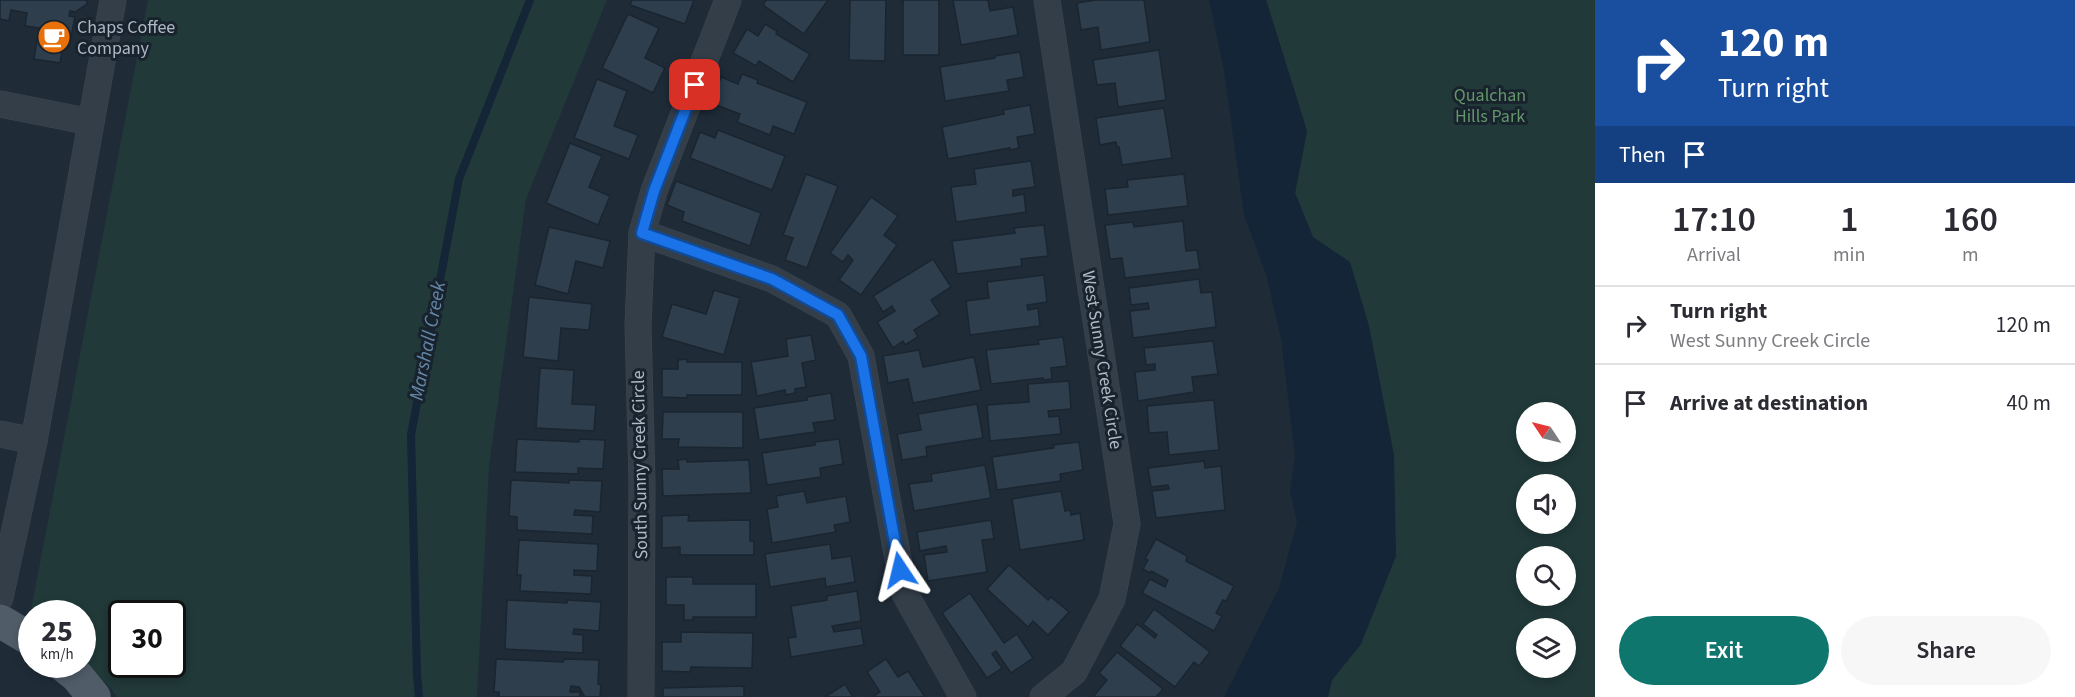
<!DOCTYPE html>
<html lang="en">
<head>
<meta charset="utf-8">
<style>
	:root { --surface:#fff; --page:#f7f7f7; --text:#2b2b33; --muted:#7c7c81; --line:#e1e1e2; --accent:#0f766e }
	body { margin:0; font-family:"Source Sans 3",sans-serif; background:var(--page); color:var(--text); height:100vh; display:flex; flex-direction:column; font-size:22px; white-space:nowrap }
	* { box-sizing:border-box; margin:0 }
	p { font-size:20px; color:var(--muted) }
	.icon { flex:none; width:33px; height:33px; fill:none; stroke:currentColor; stroke-width:2; stroke-linecap:round; stroke-linejoin:round }
	.map { position:relative; flex:1; overflow:hidden }
	.drawer { display:flex; flex-direction:column; background:var(--surface); width:480px }
	.drawer>* { flex:none }
	.hud { background:#1a4fa0; color:#fff; overflow:hidden }
	.needle { width:39px; rotate:305deg }
	.buttons { position:absolute; left:1516px; top:402px; display:grid; gap:12px }
	.buttons a { display:grid; place-items:center; width:60px; height:60px; border-radius:50%; background:var(--surface); box-shadow:0 3px 9px #0003; font-size:30px }
	.speed { position:absolute; left:18px; top:600px; display:flex; gap:12px; font-size:30px; font-weight:700; text-align:center }
	.speed>* { display:grid; place-content:center; width:78px; height:78px; border-radius:50%; background:var(--surface); box-shadow:0 3px 9px #0003; line-height:1 }
	.speed small { font-size:15px; font-weight:400 }
	.speed .limit { border:3px solid #111; border-radius:9px; background:#fff; color:#111 }
	.pin { position:absolute; display:grid; place-items:center; width:51px; height:51px; color:#fff; margin:-26px; border-radius:12px; box-shadow:0 3px 9px #0006 }
	.me { position:absolute; width:66px; margin:-33px; rotate:350deg; stroke-linejoin:round; filter:drop-shadow(0 0 4px #0008) }
	.turn { display:flex; align-items:center; gap:21px; height:126px; padding:0 24px; font-size:27px }
	.turn .icon { width:78px; height:78px; stroke-width:2.5 }
	.turn b { display:block; font-size:42px; line-height:51px }
	.then { display:flex; align-items:center; height:57px; padding:0 24px; background:#0003; gap:12px; font-size:22px }
	.eta { display:flex; justify-content:space-evenly; align-items:center; height:102px; text-align:center }
	.eta b { font-size:36px; font-weight:600; line-height:42px }
	.cta { display:flex; gap:12px; margin-top:auto; padding:12px 24px }
	.cta a { flex:1; height:69px; border-radius:36px; background:var(--accent); color:#fff; font-size:24px; font-weight:600; line-height:69px; text-align:center }
	.cta a+a { background:var(--page); color:var(--text) }
	ul { padding:0; list-style:none }
	li { display:flex; align-items:center; gap:18px; height:78px; padding:0 24px; border-top:2px solid var(--line) }
	li div { flex:1 }
	li b { display:block; font-size:22px }
	li em { font-style:normal }
	main { display:flex; flex:1; min-height:0 }
	.map>svg:first-child { display:block }
	.green { fill:#213939; fill-rule:evenodd }
	.water { fill:#132536 }
	.lines { fill:none; stroke-linecap:round; stroke-linejoin:round }
	.stream { stroke:#132536; stroke-width:8 }
	.building { fill:#2e3e4d; stroke:#1a252f; stroke-width:1.5 }
	.minor-casing { stroke:#3c4752; stroke-width:27 }
	.major-casing { stroke:#3c4752; stroke-width:34 }
	.minor { stroke:#333e49; stroke-width:26 }
	.major { stroke:#505d69; stroke-width:33 }
	.route-casing { stroke:#114b97; stroke-width:15 }
	.route { stroke:#1a73e8; stroke-width:10 }
	.labels { text-anchor:middle; dominant-baseline:central; stroke-width:6; stroke-linejoin:round; paint-order:stroke }
	.poi-label { font-size:18px; fill:#adb9c6; stroke:#18232d; text-anchor:start }
	.park-label { font-size:18px; fill:#63976a; stroke:#18232d }
	.street-label { font-size:18px; fill:#adb9c6; stroke:#18232d }
	.water-label { font-size:20px; font-style:italic; fill:#6487a7; stroke:#18232d }
</style>
</head>
<body>
<main>
<div class="map">
<svg width="1595" height="697" viewBox="0 0 1595 697">
	<rect width="100%" height="100%" fill="#1f2c38"/>
	<g class="green">
		<path d="M148,0H607L526,199L489,466L477,697H117L108,685L83,664L82,614L34,613L31,610ZM122,614H172V664H122Z"/>
		<path d="M1266,0H1595V697H1328L1332,680L1361,644L1350,263L1313,238L1295,193L1307,131ZM1527,412H1566V452H1527ZM1527,484H1566V524H1527ZM1527,556H1566V596H1527ZM1527,628H1566V668H1527Z"/>
	</g>
	<path class="water" d="M1209,0H1266L1307,131L1295,193L1313,237L1350,262L1369,326L1394,455L1396,556L1361,644L1332,680L1328,697H1224L1279,588L1297,522L1290,491L1295,456L1281,339L1266,274L1244,215L1224,71Z"/>
	<g class="lines">
		<path class="stream" d="M419,697L417,675L411,435L459,179L530,0"/>
	</g>
	<g class="building">
		<path d="M0,0H87V4L75,12L70,11L69,16L75,17L69,47L63,46L60,63L34,59L39,28L25,26L27,13L11,10L9,21L0,19Z"/>
		<path d="M632,0H694L685,24L630,5Z"/>
		<path d="M766,0H828L804,34L763,5Z"/>
		<path d="M850,0H886L885,61L849,60Z"/>
		<path d="M901,0H939V55H903V1Z"/>
		<path d="M953,0H988L990,11L1013,7L1018,35L961,45Z"/>
		<path d="M1096,0H1144L1150,42L1101,50L1098,27L1081,30L1077,3Z"/>
		<path d="M628,14L659,28L645,58L665,68L653,93L602,68Z"/>
		<path d="M765,24L777,31L776,34L810,54L793,82L759,61L756,66L733,53L747,29L758,36Z"/>
		<path d="M1159,50L1166,100L1118,107L1115,83L1097,85L1093,60Z"/>
		<path d="M1020,52L1024,77L1007,80L1009,91L945,101L940,67L995,58V56Z"/>
		<path d="M742,74L758,80L757,83L807,102L794,134L773,126L770,135L737,122L740,114L711,103L721,77L738,84Z"/>
		<path d="M597,79L627,91L614,126L638,135L629,159L574,138Z"/>
		<path d="M1030,105L1035,134L1017,137L1019,148L1010,150V148L948,159L942,127L1004,114L1003,110Z"/>
		<path d="M1164,108L1172,158L1122,165L1119,147L1117,148L1116,142L1100,145L1096,118Z"/>
		<path d="M718,130L785,156L772,190L690,158L700,132L715,138Z"/>
		<path d="M570,143L602,156L589,187L610,196L598,225L546,203Z"/>
		<path d="M1031,161L1035,187L1013,190V196L1024,194L1026,212L956,222L951,187L976,184L974,169Z"/>
		<path d="M806,174L838,186L807,268L785,260L793,238L783,235Z"/>
		<path d="M1184,174L1188,206L1108,215L1105,189L1128,187L1127,180Z"/>
		<path d="M676,181L761,213L750,246L682,221L684,212L667,205Z"/>
		<path d="M871,197L898,216L884,235L897,245L861,295L839,280L853,260L848,255L843,262L830,253Z"/>
		<path d="M1183,221L1186,251L1197,250L1200,269L1125,278L1122,258L1110,259L1105,225L1133,222L1134,227Z"/>
		<path d="M1044,225L1048,256L1021,259L1022,266L957,274L952,241L1015,233L1014,228Z"/>
		<path d="M549,227L610,241L603,268L576,261L568,294L535,285Z"/>
		<path d="M933,259L951,287L931,300L940,314L914,330L918,337L905,345L903,341L893,348L877,322L895,311L892,306L883,312L873,296Z"/>
		<path d="M1044,275L1047,302L1027,305L1028,310L1038,308L1040,326L970,335L966,301L989,298L987,282Z"/>
		<path d="M1199,279L1201,293L1212,292L1216,327L1133,338L1130,311L1149,309L1148,303L1131,305L1129,288Z"/>
		<path d="M714,290L740,298L724,355L662,337L672,304L706,314Z"/>
		<path d="M529,297L592,304L589,330L561,328L558,361L523,357Z"/>
		<path d="M811,335L816,360L802,363L806,387L795,389V393L786,395L785,390L757,396L751,362L788,356L786,339Z"/>
		<path d="M1063,337L1067,366L1051,368L1052,379L1043,380V378L991,384L986,350L1039,344L1038,340Z"/>
		<path d="M1213,341L1218,374L1192,377L1194,392L1138,401L1135,372L1155,370V364L1146,365L1144,348Z"/>
		<path d="M919,350L923,367L974,357L981,390L913,403L908,379L888,383L883,356Z"/>
		<path d="M687,359V362H742V395H687V398L662,397V369H678V360Z"/>
		<path d="M540,368L574,370L572,404L596,405L594,431L536,428Z"/>
		<path d="M1069,381L1071,409L1048,411L1049,417L1059,416L1061,434L990,441L987,405L1029,402L1028,384Z"/>
		<path d="M831,393L835,420L813,423L815,432L759,440L754,408L807,400V397Z"/>
		<path d="M1214,400L1219,450L1169,455L1167,432L1149,433L1147,406Z"/>
		<path d="M977,404L983,438L926,447L927,456L902,460L897,434L921,430L918,414Z"/>
		<path d="M663,412H743V448L678,447L679,439H662Z"/>
		<path d="M517,439L579,442V439L605,440L603,469L578,468V474L515,472Z"/>
		<path d="M839,439L843,464L820,468L821,477L767,485L762,453L815,445V442Z"/>
		<path d="M1079,442L1083,470L1060,474L1061,481L997,490L992,457L1054,448L1053,445Z"/>
		<path d="M687,459V462L749,460L751,493L663,496L662,469H679L678,460Z"/>
		<path d="M1204,461L1205,468L1221,466L1225,510L1156,518L1152,491L1169,489L1168,485L1151,487L1148,468Z"/>
		<path d="M985,465L991,498L914,511L909,484L932,481L931,474Z"/>
		<path d="M511,480L569,483V480L602,481L600,512L575,510L574,515L593,516L592,534L517,530V517L509,516Z"/>
		<path d="M804,491L807,503L846,496L850,522L834,525L836,532L772,543L767,509L778,507L776,496Z"/>
		<path d="M1061,491L1065,511L1070,510L1071,515L1080,513L1084,540L1020,550L1012,499Z"/>
		<path d="M689,515L688,521L750,520V541H754V555H680V547L662,548V516Z"/>
		<path d="M991,520L994,539L982,540L987,572L928,581L924,555L947,552L946,546L920,551L917,532Z"/>
		<path d="M1156,539L1187,556L1186,561L1234,586L1226,601L1223,600L1216,613L1222,616L1214,631L1142,593L1150,579L1165,587L1168,580L1151,571L1150,573L1143,569L1148,560L1145,559Z"/>
		<path d="M519,540L598,544L597,571L574,570V575L592,576L591,594L520,591L521,575H517Z"/>
		<path d="M830,544L832,559L851,556L855,582L826,587L825,578L770,587L765,554Z"/>
		<path d="M1009,565L1048,600L1051,597L1069,612L1048,635L1033,621L1028,627L987,589Z"/>
		<path d="M666,577H693V584H756V617H693V620H684V605H666Z"/>
		<path d="M857,591L861,621L832,626L834,632L861,628L864,645L791,657L788,638L796,637L791,606L827,600V596Z"/>
		<path d="M970,593L1004,643L1017,634L1033,658L1011,673L996,651L992,654L1002,668L987,678L942,613Z"/>
		<path d="M507,600L567,603V600L601,602L599,631L574,629L573,634L583,635V653L505,649Z"/>
		<path d="M1154,609L1210,652L1199,666L1194,662L1175,687L1120,646L1137,624L1155,638L1157,635L1143,624Z"/>
		<path d="M681,632L753,633L752,668L691,667L690,672L662,671V642H681Z"/>
		<path d="M1117,652L1163,689L1156,697H1093L1107,680L1099,673Z"/>
		<path d="M496,659L563,662L564,659L599,660L598,684L601,685L600,697H585L579,687L571,686L570,692H580V697H499V692H494Z"/>
		<path d="M886,659L898,677L908,671L925,697H872L880,692L867,672Z"/>
		<path d="M845,684L853,697H825Z"/>
		<path d="M744,686V697H663V688Z"/>
	</g>
	<g class="lines">
		<defs>
			<g id="minor">
				<path d="M0,104L91,122"/>
				<path d="M642,233L772,279L838,315L861,356L904,592L963,697"/>
				<path d="M0,434L34,441L0,598"/>
				<path d="M34,441L113,0"/>
				<path d="M641,697L642,482L638,325L642,233L654,191L728,0"/>
				<path d="M1043,697L1074,672L1112,599L1127,524L1047,0"/>
			</g>
			<g id="major">
				<path d="M0,621L32,640"/>
				<path d="M62,664L77,676L94,697"/>
			</g>
		</defs>
		<use href="#minor" class="minor-casing"/>
		<use href="#major" class="major-casing"/>
		<use href="#minor" class="minor"/>
		<use href="#major" class="major"/>
	</g>
	<g class="lines">
		<defs>
			<path id="route" d="M695,85L654,191L642,233L772,279L838,315L861,356L900,570"/>
		</defs>
		<use href="#route" class="route-casing"/>
		<use href="#route" class="route"/>
	</g>
	<defs>
		<symbol id="cafe-disc" viewBox="-11 -11 22 22"><circle r="9.5" fill="#e8710a" stroke="#18232d"/><path d="M-5.5-4.5H6V0H3Q3 3.5 0 3.5H-2.5Q-5.5 3.5-5.5 0ZM3-3.2v2h1.7v-2ZM-6 4.5H4V6H-6Z" fill="#fff"/></symbol>
	</defs>
	<g fill-rule="evenodd">
		<use href="#cafe-disc" x="35" y="18" width="38" height="38"/>
	</g>
	<g class="labels">
		<g class="poi-label">
			<text x="77" y="27">Chaps Coffee<tspan x="77" dy="21">Company</tspan></text>
		</g>
		<g class="park-label">
			<text x="1490" y="95">Qualchan<tspan x="1490" dy="21">Hills Park</tspan></text>
		</g>
		<g class="street-label">
			<text transform="translate(1102 360) rotate(81)">West Sunny Creek Circle</text>
			<text transform="translate(640 465) rotate(-91)">South Sunny Creek Circle</text>
		</g>
		<g class="water-label">
			<text transform="translate(428 341) rotate(-79)">Marshall Creek</text>
		</g>
	</g>
</svg>
<div class="buttons">
<a><svg class="needle" viewBox="-14 -14 28 28"><path d="M0-13l5 13h-10z" fill="#e53935"/><path d="M0 13l5-13h-10z" fill="#7c7c81"/></svg></a>
<a><svg class="icon" aria-label="sound" viewBox="0 0 24 24"><path d="M4 9h4l5-4v14l-5-4H4zM17 9q2 3 0 6"/></svg></a>
<a><svg class="icon" aria-label="search" viewBox="0 0 24 24"><circle cx="10" cy="10" r="6"/><path d="M15 15l6 6"/></svg></a>
<a><svg class="icon" aria-label="layers" viewBox="0 0 24 24"><path d="M12 4l9 5-9 5-9-5zM3 14l9 5 9-5"/></svg></a>
</div>
<div class="speed"><div>25<small>km/h</small></div><div class="limit">30</div></div>
<div class="pin" style="left:695px;top:85px;background:#d93025"><svg class="icon" aria-label="arrive" viewBox="0 0 24 24"><path d="M6 21V4h12l-3 4 3 4H6"/></svg></div>
<svg class="me" style="left:900px;top:570px" viewBox="-20 -20 40 40"><path d="M0-17L14 15 0 8-14 15z" fill="#1a73e8" stroke="#fff" stroke-width="4"/></svg>
</div>
<section class="drawer">
<div class="hud">
<div class="turn"><svg class="icon" aria-label="right" viewBox="0 0 24 24"><path d="M7 20v-9h11M14 6l5 5-5 5"/></svg><div><b>120 m</b>Turn right</div></div>
<div class="then">Then<svg class="icon" aria-label="arrive" viewBox="0 0 24 24"><path d="M6 21V4h12l-3 4 3 4H6"/></svg></div>
</div>
<div class="eta">
<div><b>17:10</b><p>Arrival</p></div>
<div><b>1</b><p>min</p></div>
<div><b>160</b><p>m</p></div>
</div>
<ul>
<li><svg class="icon" aria-label="right" viewBox="0 0 24 24"><path d="M7 20v-9h11M14 6l5 5-5 5"/></svg><div><b>Turn right</b><p>West Sunny Creek Circle</p></div><em>120 m</em></li>
<li><svg class="icon" aria-label="arrive" viewBox="0 0 24 24"><path d="M6 21V4h12l-3 4 3 4H6"/></svg><div><b>Arrive at destination</b></div><em>40 m</em></li>
</ul>
<div class="cta"><a>Exit</a><a>Share</a></div>
</section>
</main>
</body>
</html>
